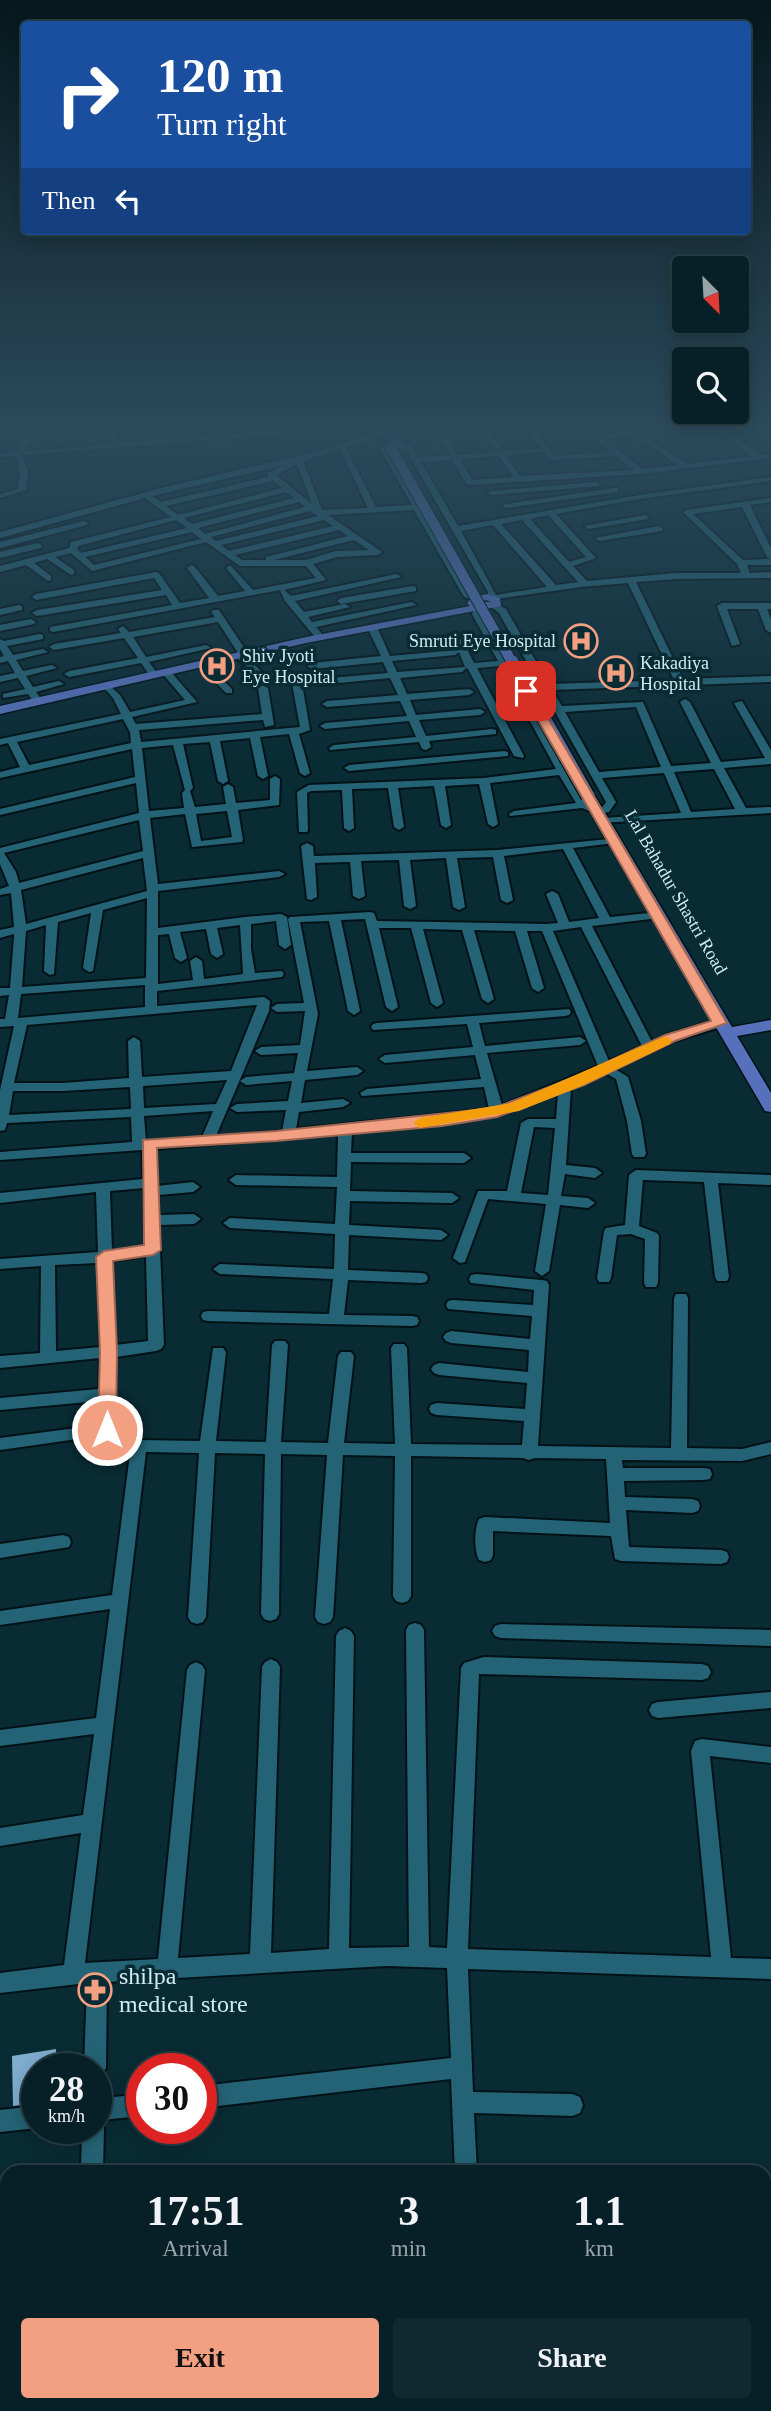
<!DOCTYPE html>
<html lang="en">
<head>
<meta charset="utf-8">
<style>
	:root { --surface:#072027; --page:#10282f; --text:#f1f3f6; --muted:#98a3a7; --line:#283e44; --accent:#f39f82 }
	body { margin:0; font-family:"Times New Roman",serif; background:var(--page); color:var(--text); height:100vh; display:flex; flex-direction:column; font-size:26px; white-space:nowrap }
	* { box-sizing:border-box; margin:0 }
	p { font-size:23px; color:var(--muted) }
	.icon { flex:none; width:38px; height:38px; fill:none; stroke:currentColor; stroke-width:2; stroke-linecap:round; stroke-linejoin:round }
	.map { position:relative; flex:1; overflow:hidden }
	.side { position:absolute; left:0px; top:2165px; width:772px; height:247px; display:flex; flex-direction:column; background:var(--surface); border-radius:21px 21px 0 0; box-shadow:0 4px 18px #0003,0 0 0 2px var(--line) }
	.side>* { flex:none }
	.hud { position:absolute; left:21px; top:21px; width:730px; height:214px; border-radius:7px; box-shadow:0 4px 18px #0003,0 0 0 2px var(--line); background:#1a4fa0; color:#fff; overflow:hidden }
	.needle { width:46px; rotate:156deg }
	.controls { position:absolute; left:672px; top:256px; display:grid; gap:14px }
	.controls a { display:grid; place-items:center; width:77px; height:77px; border-radius:7px; background:var(--surface); box-shadow:0 4px 18px #0003,0 0 0 2px var(--line); font-size:35px }
	.speed { position:absolute; left:21px; top:2053px; display:flex; gap:14px; font-size:35px; font-weight:700; text-align:center }
	.speed>* { display:grid; place-content:center; width:91px; height:91px; border-radius:50%; background:var(--surface); box-shadow:0 4px 18px #0003,0 0 0 2px var(--line); line-height:1 }
	.speed small { font-size:18px; font-weight:400 }
	.speed .limit { border:10px solid #d22; background:#fff; color:#111 }
	.pin { position:absolute; display:grid; place-items:center; width:60px; height:60px; color:#fff; margin:-30px; border-radius:14px; box-shadow:0 4px 10px #0006 }
	.me { position:absolute; width:77px; margin:-38px; rotate:0deg; stroke-linejoin:round; filter:drop-shadow(0 0 5px #0008) }
	.turn { display:flex; align-items:center; gap:24px; height:147px; padding:0 21px; font-size:32px }
	.turn .icon { width:91px; height:91px; stroke-width:2.5 }
	.turn b { display:block; font-size:49px; line-height:60px }
	.then { display:flex; align-items:center; height:66px; padding:0 21px; background:#0003; gap:14px; font-size:26px }
	.eta { display:flex; justify-content:space-evenly; align-items:center; height:119px; text-align:center }
	.eta b { font-size:42px; font-weight:600; line-height:49px }
	.button { display:flex; gap:14px; margin-top:auto; padding:14px 21px }
	.button a { flex:1; height:80px; border-radius:7px; background:var(--accent); color:#111; font-size:28px; font-weight:600; line-height:80px; text-align:center }
	.button a+a { background:var(--page); color:var(--text) }
	.map>svg:first-child { display:block }
	.building { fill:#7fadce }
	.lines { fill:none; stroke-linecap:round; stroke-linejoin:round }
	.minor-casing { stroke:#021217; stroke-width:4 }
	.major-casing { stroke:#021217; stroke-width:3 }
	.minor { fill:#246375; fill-rule:evenodd }
	.major { fill:#5670bb; fill-rule:evenodd }
	.major-bridge-far1-casing { stroke:#021217; stroke-width:12; stroke-linecap:butt }
	.major-bridge-casing { stroke:#021217; stroke-width:16; stroke-linecap:butt }
	.major-bridge-far1 { stroke:#5670bb; stroke-width:10 }
	.major-bridge { stroke:#5670bb; stroke-width:13 }
	.route { fill:#f39f82; stroke:#9e6754; stroke-width:2 }
	.slow { fill:#f59e0b }
	.labels { text-anchor:middle; dominant-baseline:central; stroke-width:7; stroke-linejoin:round; paint-order:stroke }
	.far-poi-label { font-size:18px; fill:#cdebf5; stroke:#092b34; text-anchor:start }
	.far-street-label { font-size:18px; fill:#cdebf5; stroke:#092b34 }
	.near-poi-label { font-size:24px; fill:#cdebf5; stroke:#092b34; text-anchor:start }
</style>
</head>
<body>
<div class="map">
<svg width="771" height="2411" viewBox="0 0 771 2411">
	<rect width="100%" height="100%" fill="#092b34"/>
	<path class="building" d="M56,2049L57,2068H37V2103L13,2106L12,2056Z"/>
	<g class="lines">
		<defs>
			<g id="minor">
				<path d="M32,427H40L25,451L112,444L106,427H114L119,443L330,427H359L355,429L23,455L28,472L26,490L0,498V494L18,489L20,472L16,456L0,457V453L17,451Z"/>
				<path d="M433,427H441L457,455L496,452L479,427H487L503,451L541,448L525,427H533L553,454L552,456L611,452L577,427H586L599,436L629,431L632,428L637,430L677,427L642,434L687,464L751,456L715,427H723L760,455L771,454V458L641,474L470,485L466,483L452,460L421,462L458,526L640,495L771,477V481L640,499L556,514L596,558L573,566L587,581L676,573H741L737,564L683,512L687,510L771,498V502L750,505L771,548V565H747L750,573L771,572V578L676,579L636,582L683,679L771,676V682L552,690L562,706L643,702L671,766L711,763L680,702L685,699L690,702L721,762L765,758L734,703L742,701L771,750V764L724,768L746,808L771,807V813L599,823L598,821L603,818L681,813L664,773L602,778L616,802L609,812L597,814L582,808L510,816L509,814L514,811L576,803L559,775L490,783L498,824L493,827L488,824L479,784L445,786L451,825L446,828L441,825L434,786L398,788L404,827L399,830L394,827L388,788L352,789L354,828L349,831L344,828L342,790L311,791L307,793L308,830L307,832H299L297,792L309,785L484,778L556,769L500,666L477,668L524,756L523,758L514,756L468,669L466,668L462,672L400,678L407,694L469,689L474,692L469,695L410,700L416,715L480,709L485,712L480,715L419,720L426,736L492,729L496,730V734L429,741L431,747L426,750L422,749L419,742L330,750L329,748L334,745L416,737L409,721L325,729L320,726L325,723L407,716L400,701L327,707L322,704L327,701L398,695L390,678L318,685L313,682L318,679L388,673L383,662L312,669L307,666L312,663L381,656L367,627L369,625L377,627L390,656L458,650L453,641L458,638L463,641L474,663L498,661L472,614L477,605H483L482,614L567,771L587,803L601,809L606,802L499,613L490,606L495,603L506,609L549,684L674,680L628,583L581,587L488,600V592L405,448L393,442L397,440L411,444L418,457L450,455ZM634,435L678,465L643,469L604,439ZM544,452L551,460L616,456L634,470L520,476L506,455ZM499,456L513,477L472,480L460,459ZM742,507L767,557L770,559L743,560L693,514ZM548,515L586,557L569,562L530,519ZM522,520L578,582L556,585L501,524ZM493,525L547,587L496,595L461,531ZM459,652L465,667L397,672L392,661L455,655ZM636,707L661,767L599,772L565,712ZM714,769L735,809L691,812L674,772Z"/>
				<path d="M753,427H762L771,433V439Z"/>
				<path d="M382,431L386,433L385,435L346,448L376,507L412,505L380,449L389,441L393,443L388,449L470,593L479,597V601L464,597L414,510L328,515L382,552L378,555L337,557L313,564L326,580L284,590L291,596L397,574L401,577L295,601L304,612L345,604L350,607L308,617L312,622L412,602L416,605L316,627L323,635L318,638L315,637L285,601L280,590L53,632L50,631V627L172,605L166,595L37,616L32,613L37,610L162,590L154,578L36,600L32,597L36,594L156,572L159,573L180,603L209,598L187,568L191,565L194,566L218,596L245,591L226,568L230,565L253,590L316,578L306,566H240L206,542L92,571L71,553L55,557L74,570V574L71,575L47,559L34,563L51,576V580L48,581L26,565L0,572V566L69,548L71,542L171,517L145,498L0,538V532L169,486L311,453ZM340,450L368,508L322,510L303,461ZM297,464L312,504L276,475ZM285,465L268,473V477L161,502L152,496ZM273,481L282,488L178,515L166,506ZM286,492L294,498L192,524L184,518ZM299,502L305,507L205,534L198,528ZM310,511L318,516L216,541L211,537ZM176,520L187,528L81,553L77,549L78,546ZM324,520L333,526L229,551L221,545ZM339,530L348,536L266,557V560H242L235,555ZM192,532L201,539L94,565L85,557ZM354,540L369,550L336,551L306,560H274Z"/>
				<path d="M596,482L600,484L599,486L492,495L488,493L492,491Z"/>
				<path d="M615,488H618V492L506,508L502,506L506,504Z"/>
				<path d="M645,515L649,517L648,519L588,529L584,526Z"/>
				<path d="M84,521L88,523L87,525L0,548V542Z"/>
				<path d="M659,526L663,529L662,531L599,541L595,538Z"/>
				<path d="M38,543L42,546L41,548L0,558V552Z"/>
				<path d="M413,586L416,587V591L341,604L337,601L341,598Z"/>
				<path d="M722,603H771V609H767L771,619V633L766,630L758,609H727L740,644L732,646L717,606Z"/>
				<path d="M19,605L22,606V610L0,615V609Z"/>
				<path d="M213,610H219L247,652L244,654L269,679V683H263L236,657L234,655L238,653L218,622L133,637L146,657L206,645L211,648L149,662L158,674L153,677L150,676L141,663L69,677L64,674L69,671L138,658L124,638L54,650L49,647L54,644L121,633L118,629L123,626L129,632L215,617L211,612Z"/>
				<path d="M31,619L36,622L34,624L0,631V625Z"/>
				<path d="M40,634L43,635V639L7,646L13,655L43,649L48,652L16,660L23,671L52,665L57,668L26,676L33,687L59,681L64,684L36,692L41,699L36,702L33,701L28,694L3,698V694L25,689L18,678L0,682V676L15,673L8,661L0,663V657L4,656L0,649V639L4,641Z"/>
				<path d="M203,661L232,689V693H226L200,666L198,664Z"/>
				<path d="M167,670L170,671L197,702L132,717L136,724L262,714L258,688L263,685L268,688L274,725L265,727L263,720L139,730L141,742L300,727L291,678L296,675L301,678L310,730L299,734L310,773L305,776L300,773L289,734L260,737L268,776L263,779L258,776L250,738L220,741L228,781L223,784L218,781L210,742L183,744L193,788L190,791L195,807L226,804L223,787L228,784L233,787L236,803L270,800V779L275,776L280,779L279,805L238,810L243,840L242,842L192,847L185,814L150,818L158,884L279,871L285,874L279,877L158,891V928L245,917L281,914L287,917L291,945L285,949L279,945L276,921L251,924V949L255,973L282,971L284,974L282,977L157,991V1006L264,997L270,1001L269,1011L216,1136L282,1131L286,1110L237,1112L230,1108L237,1104L288,1101L292,1081L246,1085L240,1081L246,1077L294,1073L298,1053L261,1055L255,1051L261,1047L300,1045L305,1011L277,1012L271,1008L277,1004L304,1003L288,919L290,917L370,912L374,913L377,921L546,924L558,923L546,894L552,891L558,894L569,922L599,918L563,849L504,856L513,900L507,903L501,900L493,857L457,858L465,907L459,910L453,907L446,858L410,860L416,906L410,909L404,906L399,860L361,861L365,896L359,899L353,896L350,862L315,863L317,897L311,900L307,899L301,846L307,843L313,846L314,856L498,850L619,838V842L615,843L573,848L610,917L659,912L665,915L659,918L592,926L652,1042L666,1035L720,1019L726,1023L724,1026L674,1041L615,1069L628,1077L641,1121L646,1154L644,1157H634L632,1154L627,1121L616,1079L605,1073L571,1088L566,1165L595,1168L602,1173L595,1178L565,1174L561,1196L588,1198L595,1203L588,1208L560,1205L549,1271L542,1276L535,1271L546,1204L488,1199L465,1262L460,1263L453,1258L478,1191H507L521,1123L528,1119H556L558,1093L497,1116L352,1132L351,1153H464L471,1158L464,1163L351,1162L350,1191L452,1193L459,1198L452,1203L350,1201L349,1225L441,1230L448,1235L441,1240L349,1235L348,1270L421,1273L426,1274L428,1278L426,1282L421,1283L348,1280L344,1315L412,1316L417,1317L419,1321L417,1325L412,1326L208,1321L203,1320L201,1316L203,1312L208,1311L329,1314L333,1279L220,1274L213,1269L220,1264L334,1269L335,1234L230,1228L223,1223L230,1218L335,1224L337,1187L236,1185L229,1180L236,1175L337,1177L338,1134L156,1149L157,1186L193,1182L200,1187L193,1192L158,1195L159,1215L194,1214L201,1219L194,1224L159,1225L164,1345L161,1349L156,1351L116,1357L115,1430L113,1434L0,1450V1438L99,1425V1401L0,1410V1398L99,1389L100,1358L0,1368V1356L40,1353L41,1266L0,1269V1259L98,1252L96,1192L0,1203V1193L143,1179L142,1150L0,1160V1152L132,1142L131,1117L7,1123L5,1130L0,1131V1090L14,1026L0,1027V1019H5L9,995L0,996V988H10L14,936V934L0,938V930L14,927L11,893L0,895V889L9,886L0,864V848L139,813L136,783L0,815V809L135,777L132,749L0,778V772L20,767L8,743L0,745V739L121,714L113,698L103,687L108,684L120,695L130,712L185,700L162,673ZM123,719L130,732L131,743L29,765L17,742ZM173,745L185,790L182,793L184,808L149,811L142,748ZM227,811L232,837L201,841L196,814ZM139,820L143,851L19,883L16,872L4,853ZM143,858L147,891L26,924L21,890ZM147,898L146,978L22,987L26,931L46,925L44,971L50,975L54,974L58,922L91,913L83,968L89,972L93,971L103,910ZM365,919L386,1007L392,1011L398,1007L379,928H411L431,1003L437,1007L443,1003L423,929L462,930L482,999L488,1003L494,999L474,930L515,931L532,988L538,992L544,988L527,931H542L598,1066L502,1105L487,1053L580,1045L586,1041L580,1037L485,1046L479,1023L565,1016L569,1015L571,1012L569,1009L377,1023L373,1024L371,1027L373,1030L467,1024L473,1047L385,1055L379,1059L385,1063L475,1055L481,1079L367,1089L360,1093L362,1096L484,1087L489,1109L296,1129L299,1112L343,1107L350,1103L343,1099L301,1103L305,1080L357,1075L363,1071L357,1067L307,1071L318,1014L300,922L329,921L348,1011L354,1015L360,1011L341,920ZM240,925L243,974L204,979L202,961L196,957L190,961L193,980L158,984V935L169,934L175,958L181,962L187,958L180,932L206,929L211,954L217,958L223,954L217,928ZM581,927L642,1046L609,1061L553,931ZM145,985V1007L18,1018L21,994ZM257,1005L231,1071L142,1077L140,1041L134,1037L128,1041L129,1078L63,1083H14L27,1025ZM227,1080L216,1104L144,1108L143,1086ZM130,1087L131,1109L9,1115L13,1091H63ZM213,1111L202,1137L146,1141L144,1116ZM534,1127L555,1128L548,1195L521,1193ZM144,1188L145,1246L112,1251L110,1191ZM146,1256L148,1341L115,1345L112,1261ZM98,1263L100,1347L56,1351L55,1265Z"/>
				<path d="M504,751L508,752V756L349,771L344,768L349,765Z"/>
				<path d="M636,1170L771,1175V1185L718,1183L729,1277L727,1281H717L715,1277L704,1182L643,1180L639,1226L657,1233L659,1236L658,1283L656,1287H646L644,1283L645,1239L631,1234L617,1235L611,1278L609,1282H599L597,1278L604,1231L606,1228L625,1225L629,1175Z"/>
				<path d="M476,1274L542,1280L547,1281L549,1285L538,1446L671,1448L674,1298L676,1294H686L688,1298L687,1448L742,1449L771,1442V1454L742,1461L622,1460L623,1468H704L710,1469L712,1474L710,1479L704,1480L624,1481L625,1497L692,1499L698,1501L700,1506L698,1511L692,1513L626,1510L629,1547L721,1550L727,1552L729,1557L727,1562L721,1564L621,1561L615,1559L611,1536L493,1531V1555L491,1560L485,1562L479,1560C474,1550 474,1529 479,1519L485,1517L610,1523L606,1459L535,1458L529,1460L523,1458L411,1456V1596L408,1601L402,1603L396,1601L393,1596L395,1456L343,1455L333,1617L330,1622L324,1624L318,1622L315,1617L327,1455L281,1454L279,1614L276,1619L270,1621L264,1619L261,1614L265,1454L215,1453L206,1617L203,1622L197,1624L191,1622L188,1617L199,1453L146,1452L85,1963L158,1959L187,1670L190,1665L196,1662L202,1665L205,1670L178,1958L250,1954L262,1667L265,1662L271,1659L277,1662L280,1667L271,1953L329,1949L336,1636L339,1631L345,1628L351,1631L354,1636L349,1948L409,1947L406,1630L409,1625L415,1623L421,1625L424,1630L429,1947L447,1948L461,1668L464,1663L484,1657L702,1664L708,1666L711,1672L708,1678L702,1680L479,1674L468,1949L711,1957L691,1751L695,1741L702,1739L771,1747V1763L710,1756L731,1958L771,1959V1979L468,1969L473,2092L572,2094L580,2097L583,2105L580,2113L572,2116L474,2113L477,2172H455L451,2079L201,2108V2086L451,2058L447,1968L386,1966L107,1982L106,2068L102,2075L96,2078V2068H84L87,1983L0,1993V1973L64,1965L81,1833L0,1846V1828L83,1815L94,1734L0,1746V1730L96,1718L110,1609L0,1625V1611L112,1595L131,1446L133,1442L139,1440L200,1441L213,1348H223L226,1352L216,1441L266,1442L272,1345L275,1341H285L288,1345L281,1442L328,1443L338,1356L341,1352H351L354,1356L344,1443L395,1444L391,1348L394,1344H404L407,1348L411,1444L522,1445L524,1421L437,1415L431,1413L429,1409L431,1405L437,1403L525,1409L527,1383L439,1375L434,1373L431,1369L434,1365L439,1363L528,1372L529,1350L451,1343L446,1341L443,1337L446,1333L451,1331L530,1339L532,1316L448,1309L446,1305L448,1301L453,1300L533,1305L534,1290L471,1283L469,1279L471,1275Z"/>
				<path d="M63,1535L69,1537L71,1542L69,1547L0,1558V1544Z"/>
				<path d="M501,1624L771,1630V1646L501,1638L495,1636L492,1631L495,1626Z"/>
				<path d="M771,1692V1708L658,1718L652,1716L649,1710L652,1704L658,1702Z"/>
				<path d="M142,2094V2116L101,2120L104,2128L103,2172H81L82,2128H96V2099Z"/>
				<path d="M37,2106V2128L0,2132V2110Z"/>
				<rect x="765" y="2238" width="6" height="22"/>
				<path d="M7,2252V2274L0,2275V2253Z"/>
				<path d="M765,2331L771,2332V2356L765,2355Z"/>
				<rect x="74" y="2404" width="24" height="7"/>
				<path d="M214,2404H287L284,2411H211Z"/>
				<path d="M481,2404H505L506,2411H482Z"/>
				<path d="M541,2404H589L592,2411H544Z"/>
			</g>
			<g id="major">
				<path d="M427,427L397,434L405,447L400,450L388,436L375,431L380,428Z"/>
				<path d="M487,594L500,598L501,606L306,643L0,714V706L306,637L470,606L467,603L472,597ZM486,600L491,602H480Z"/>
				<path d="M588,792L595,796L732,1027L771,1020V1030L737,1036L771,1093V1112L765,1111L581,796Z"/>
			</g>
		</defs>
		<use href="#minor" class="minor-casing"/>
		<use href="#major" class="major-casing"/>
		<use href="#minor" class="minor"/>
		<use href="#major" class="major"/>
		<defs>
			<path id="major-bridge-far1" d="M391,448L513,664"/>
			<path id="major-bridge" d="M512,662L588,796"/>
		</defs>
		<use href="#major-bridge-far1" class="major-bridge-far1-casing"/>
		<use href="#major-bridge" class="major-bridge-casing"/>
		<use href="#major-bridge-far1" class="major-bridge-far1"/>
		<use href="#major-bridge" class="major-bridge"/>
	</g>
	<linearGradient id="sky" x2="0" y2="1"><stop stop-color="#05181d"/><stop offset="0.56" stop-color="#2c4a5c"/><stop offset="1" stop-color="#2c4a5c" stop-opacity="0"/></linearGradient>
	<rect width="771" height="764" fill="url(#sky)"/>
	<path class="route" d="M526,687L532,691L727,1023L675,1041L584,1085L497,1117L442,1126L276,1141L157,1148L161,1250L153,1255L113,1261L117,1352L116,1430L113,1435H100L98,1430L100,1352L96,1257L104,1251L144,1245L143,1140L276,1131L494,1108L573,1078L665,1035L711,1021L521,691Z"/>
	<path class="slow" d="M665,1036L672,1040L670,1044L584,1085L519,1111L420,1128L413,1123L420,1118L511,1103Z"/>
	<defs>
		<symbol id="hospital-ring" viewBox="-11 -11 22 22"><circle r="9.5" fill="#092b34" stroke="#f39f82" stroke-width="1.5"/><path d="M-5-5h3v3.5h4V-5h3V5h-3V1.5h-4V5h-3Z" fill="#f39f82"/></symbol>
		<symbol id="pharmacy-ring" viewBox="-11 -11 22 22"><circle r="9.5" fill="#092b34" stroke="#f39f82" stroke-width="1.5"/><path d="M-2-6h4v4h4v4h-4v4h-4v-4h-4v-4h4Z" fill="#f39f82"/></symbol>
	</defs>
	<g fill-rule="evenodd">
		<use href="#hospital-ring" x="562" y="622" width="38" height="38"/>
		<use href="#hospital-ring" x="198" y="647" width="38" height="38"/>
		<use href="#hospital-ring" x="597" y="654" width="38" height="38"/>
		<use href="#pharmacy-ring" x="76" y="1971" width="38" height="38"/>
	</g>
	<g class="labels">
		<g class="far-poi-label">
			<text x="556" y="641" text-anchor="end">Smruti Eye Hospital</text>
			<text x="242" y="656">Shiv Jyoti<tspan x="242" dy="21">Eye Hospital</tspan></text>
			<text x="640" y="663">Kakadiya<tspan x="640" dy="21">Hospital</tspan></text>
		</g>
		<g class="far-street-label">
			<text transform="translate(676 892) rotate(60)">Lal Bahadur Shastri Road</text>
		</g>
		<g class="near-poi-label">
			<text x="119" y="1976">shilpa<tspan x="119" dy="28">medical store</tspan></text>
		</g>
	</g>
</svg>
<div class="controls">
<a><svg class="needle" viewBox="-14 -14 28 28"><path d="M0-13l5 13h-10z" fill="#e53935"/><path d="M0 13l5-13h-10z" fill="#98a3a7"/></svg></a>
<a><svg class="icon" aria-label="search" viewBox="0 0 24 24"><circle cx="10" cy="10" r="6"/><path d="M15 15l6 6"/></svg></a>
</div>
<div class="speed"><div>28<small>km/h</small></div><div class="limit">30</div></div>
<div class="pin" style="left:526px;top:691px;background:#d93025"><svg class="icon" aria-label="arrive" viewBox="0 0 24 24"><path d="M6 21V4h12l-3 4 3 4H6"/></svg></div>
<svg class="me" style="left:107px;top:1430px" viewBox="-20 -20 40 40"><circle r="17" fill="#f39f82" stroke="#fff" stroke-width="3"/><path d="M0-11L8 9 0 5-8 9z" fill="#fff"/></svg>
<div class="hud">
<div class="turn"><svg class="icon" aria-label="right" viewBox="0 0 24 24"><path d="M7 20v-9h11M14 6l5 5-5 5"/></svg><div><b>120 m</b>Turn right</div></div>
<div class="then">Then<svg class="icon" aria-label="left" viewBox="0 0 24 24"><path d="M17 20v-9H6M10 6l-5 5 5 5"/></svg></div>
</div>
<section class="side">
<div class="eta">
<div><b>17:51</b><p>Arrival</p></div>
<div><b>3</b><p>min</p></div>
<div><b>1.1</b><p>km</p></div>
</div>
<div class="button"><a>Exit</a><a>Share</a></div>
</section>
</div>
</body>
</html>
